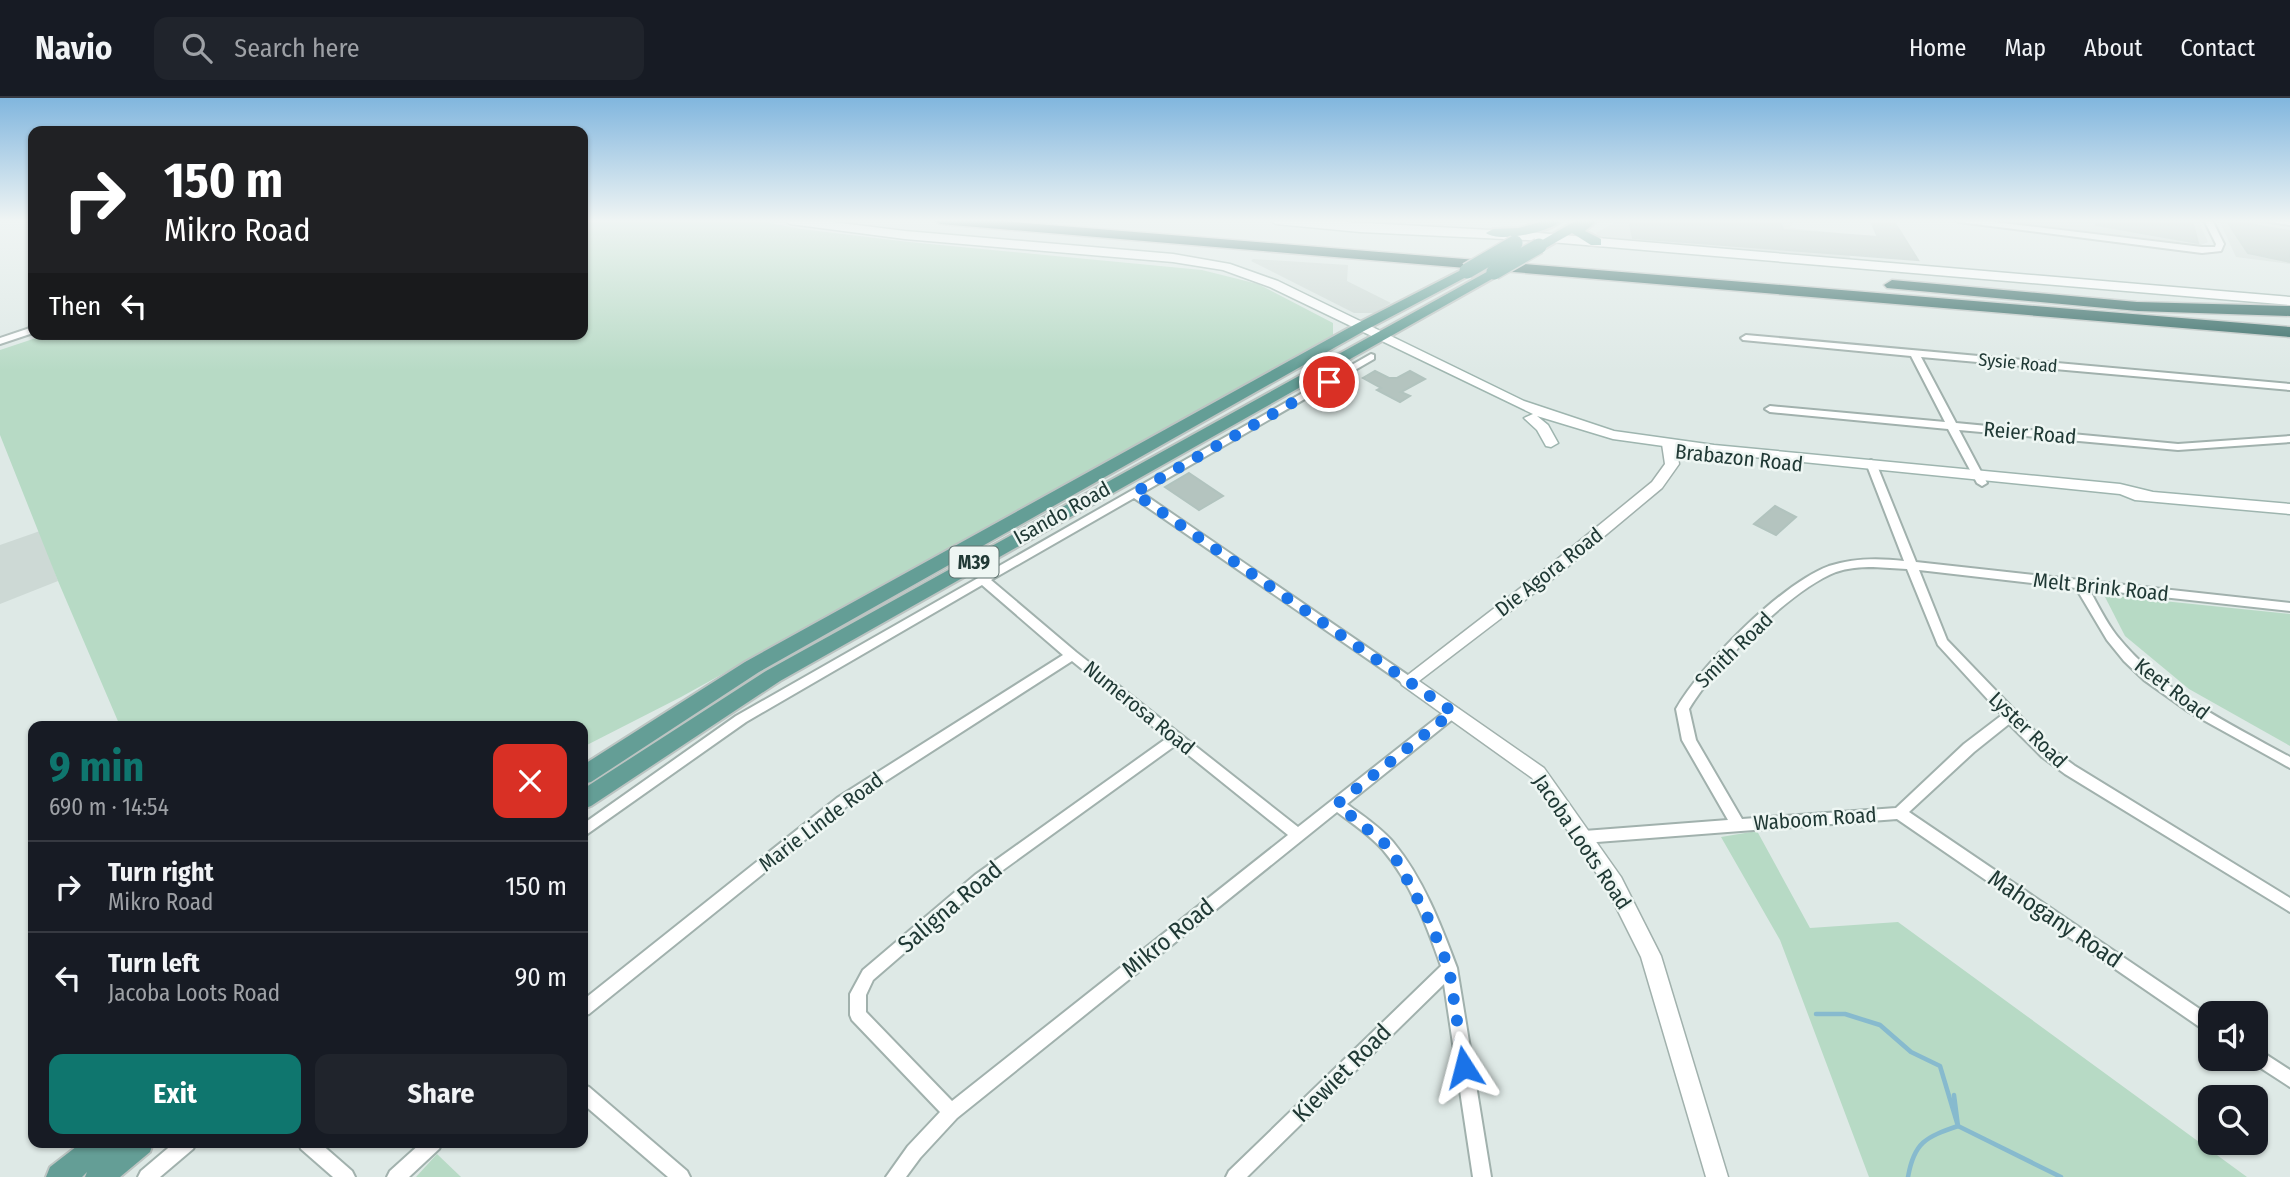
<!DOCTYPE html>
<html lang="en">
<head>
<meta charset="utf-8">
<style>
	:root { --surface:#171b24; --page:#20242c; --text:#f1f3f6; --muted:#9ea1a6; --line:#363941; --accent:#0f766e }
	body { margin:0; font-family:"Fira Sans Condensed",sans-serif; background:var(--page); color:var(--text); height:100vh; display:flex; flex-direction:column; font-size:26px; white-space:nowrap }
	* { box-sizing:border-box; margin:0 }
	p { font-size:23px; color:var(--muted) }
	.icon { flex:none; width:38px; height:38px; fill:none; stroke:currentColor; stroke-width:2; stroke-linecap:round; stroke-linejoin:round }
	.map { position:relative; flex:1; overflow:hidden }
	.drawer { position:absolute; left:28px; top:623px; width:560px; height:427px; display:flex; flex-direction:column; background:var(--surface); border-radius:14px; box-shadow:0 2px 5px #0004 }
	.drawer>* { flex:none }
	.guide { position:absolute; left:28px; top:28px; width:560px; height:214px; border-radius:14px; box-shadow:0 2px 5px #0004; background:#202124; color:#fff; overflow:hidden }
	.controls { position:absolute; left:2198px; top:903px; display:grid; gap:14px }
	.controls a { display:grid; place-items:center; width:70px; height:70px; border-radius:14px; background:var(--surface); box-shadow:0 2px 5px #0004; font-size:35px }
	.pin { position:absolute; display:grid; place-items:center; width:60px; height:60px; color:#fff; margin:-30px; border:4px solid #fff; border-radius:50%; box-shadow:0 2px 7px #0007 }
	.me { position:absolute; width:77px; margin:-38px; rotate:351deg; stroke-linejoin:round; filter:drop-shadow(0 0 5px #0008) }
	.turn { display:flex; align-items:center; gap:24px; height:147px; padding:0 21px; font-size:32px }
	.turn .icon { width:91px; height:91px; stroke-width:2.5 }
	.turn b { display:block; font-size:49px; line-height:60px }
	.then { display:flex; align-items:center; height:66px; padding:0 21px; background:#0003; gap:14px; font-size:26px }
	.round { display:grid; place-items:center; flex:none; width:74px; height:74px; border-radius:14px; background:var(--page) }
	.headline { display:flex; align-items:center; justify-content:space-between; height:119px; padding:0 21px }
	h1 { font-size:42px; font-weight:700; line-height:52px; color:var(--accent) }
	.button { display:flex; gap:14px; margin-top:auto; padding:14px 21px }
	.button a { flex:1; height:80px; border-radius:14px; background:var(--accent); color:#fff; font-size:28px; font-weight:700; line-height:80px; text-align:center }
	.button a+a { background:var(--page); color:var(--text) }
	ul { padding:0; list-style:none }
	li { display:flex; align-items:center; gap:21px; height:91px; padding:0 21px; border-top:2px solid var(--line) }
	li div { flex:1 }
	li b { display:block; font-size:26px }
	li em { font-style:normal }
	header { display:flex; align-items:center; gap:42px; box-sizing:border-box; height:98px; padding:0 35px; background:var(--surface); border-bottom:2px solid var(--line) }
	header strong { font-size:33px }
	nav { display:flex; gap:38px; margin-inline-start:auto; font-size:24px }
	.search { width:490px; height:63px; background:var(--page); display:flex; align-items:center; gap:18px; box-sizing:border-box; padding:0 24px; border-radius:14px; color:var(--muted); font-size:26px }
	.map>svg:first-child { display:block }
	.built { fill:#cdd9d5 }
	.green { fill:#b7dac5 }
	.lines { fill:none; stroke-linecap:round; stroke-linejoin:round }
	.stream { stroke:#87bace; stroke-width:4.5 }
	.building { fill:#b4c4bf; stroke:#b1c3be; stroke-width:2 }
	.minor-casing { stroke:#a1b1ad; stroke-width:4 }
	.tertiary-casing { stroke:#a1b1ad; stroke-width:3 }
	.secondary-casing { stroke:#9eb5af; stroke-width:3 }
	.primary-casing { stroke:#bcc4c2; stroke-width:4 }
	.motorway-casing { stroke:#bcc4c2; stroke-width:3 }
	.minor { fill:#fff; fill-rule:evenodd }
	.tertiary { fill:#fff; fill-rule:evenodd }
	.secondary { fill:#fff; fill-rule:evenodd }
	.primary { fill:#649e96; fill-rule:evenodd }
	.motorway { fill:#2d645f; fill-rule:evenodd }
	.primary-bridge-casing { stroke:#bcc4c2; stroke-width:18; stroke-linecap:butt }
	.primary-bridge { stroke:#649e96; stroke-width:15 }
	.route { stroke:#1a73e8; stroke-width:12; stroke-dasharray:0 21.6 }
	.labels { text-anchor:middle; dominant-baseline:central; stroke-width:5; stroke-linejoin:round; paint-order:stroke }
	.far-street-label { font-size:18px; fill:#203935; stroke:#eef6f3 }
	.shield { fill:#eef6f3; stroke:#5e726e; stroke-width:2 }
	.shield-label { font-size:19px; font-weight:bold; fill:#203935 }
	.street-label { font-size:21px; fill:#203935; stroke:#eef6f3 }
	.near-street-label { font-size:24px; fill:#203935; stroke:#eef6f3 }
</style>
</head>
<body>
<header>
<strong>Navio</strong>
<div class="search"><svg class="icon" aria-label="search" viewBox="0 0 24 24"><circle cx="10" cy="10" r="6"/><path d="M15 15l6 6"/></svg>Search here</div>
<nav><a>Home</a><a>Map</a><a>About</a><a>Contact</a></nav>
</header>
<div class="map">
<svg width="2290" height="1079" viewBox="0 0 2290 1079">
	<rect width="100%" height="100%" fill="#dee9e6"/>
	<g class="built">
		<path d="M1619,122H1793L1790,130L1839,135L1851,161L1601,141L1596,135Z"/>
		<path d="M1995,122H2198L2208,144L2201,147Z"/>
		<path d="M2219,122H2249L2290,129V166L2236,159Z"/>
		<path d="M1253,161L1348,167L1347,183L1391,205L1374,215H1354L1251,163Z"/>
		<path d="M40,433L58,483L0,506V447Z"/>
	</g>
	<g class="green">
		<path d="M583,122H754L801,131L909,144L1202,172L1258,186L1333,225V237L681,599L583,649V628H120L58,483L0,337V252L48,236H583Z"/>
		<path d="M2104,497L2290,516V648L2189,591L2125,538Z"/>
		<path d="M1757,733L1810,830L1898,824L2247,1079H1869L1780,842L1721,739Z"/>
		<path d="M437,1056L461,1079H416Z"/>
	</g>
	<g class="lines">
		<g class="stream">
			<path d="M1816,916H1845L1880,927L1911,954L1940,968L1958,1028L1954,997"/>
			<path d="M1908,1079C1914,1044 1926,1039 1958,1028L2061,1079"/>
		</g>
	</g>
	<g class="building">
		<path d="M1629,122H1780L1783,132L1878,139L1870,122H1893L1918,162L1633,140Z"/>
		<path d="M2096,122H2192L2198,145L2096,127Z"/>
		<path d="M2226,122L2290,133V164L2248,155Z"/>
		<path d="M1375,273L1389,280H1397L1410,273L1425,281L1401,294L1410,298L1400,304L1377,292L1381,290L1363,280Z"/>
		<path d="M1189,375L1223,398L1199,412L1165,389Z"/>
		<path d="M1775,408L1796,419L1776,437L1754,426Z"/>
	</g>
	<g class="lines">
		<defs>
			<g id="minor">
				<path d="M1955,122H1978L2202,149H2215L2216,146L2204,122H2212L2224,146L2221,153L2202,155L1959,124Z"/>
				<path d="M2266,122L2290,123V127L2270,124Z"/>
				<path d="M33,229V235L0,246V240Z"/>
				<path d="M1746,237L2290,286V292L1921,259L1956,325L2178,346L2290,338V344L2178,352L1959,332L1987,385L1982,388L1977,385L1948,331L1770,314L1765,311L1770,308L1945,324L1911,258L1743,242L1741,240Z"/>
				<path d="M1371,256L1374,257V261L1142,395L1412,580L1414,583L1412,586H1404L1134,400L991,482L1076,554L1298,729L1448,611H1458L1459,614L1458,617L1347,706C1363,718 1380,729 1393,744C1423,780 1441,827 1457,870L1491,1079H1473L1444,886L1247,1079H1226L1229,1073L1441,868C1427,828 1411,785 1383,752C1370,737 1353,726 1337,714L957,1020L920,1060L906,1079H886L908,1048L940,1014L852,922L850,917V896L863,872L975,777L1167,640L1072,563L847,708L589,916L583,918V902L837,700L1063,557L982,487L746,624L583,739V726L736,618ZM1176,647L1288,737L952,1003L866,914V897L873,882L985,785Z"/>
				<path d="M1871,362L1876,365L1916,464L2290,505V513L2089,491C2098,507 2106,524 2117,538C2162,594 2228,625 2290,659V670L2189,614L2144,582L2124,563L2107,542L2076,490L1919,472L1947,542L2052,651L2075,668L2290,800V814L2065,676L2042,659L2009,626L1974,654L1909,714L2210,918V934L2204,932L1897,721L1584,745L1579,743L1577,739L1579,735L1584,733L1728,722L1682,642L1676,611C1701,567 1781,486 1829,468C1853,460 1879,460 1904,463L1866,365ZM1873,469L1907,471L1938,547L2002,617L1964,646L1896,710L1742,721L1696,642L1689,611C1714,569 1790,492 1836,474C1847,470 1861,469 1873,469Z"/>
				<path d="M2256,950L2290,972V989L2250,963L2249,961H2256Z"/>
				<path d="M583,987L589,989L687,1073L690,1079H668L583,1006Z"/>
				<path d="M174,1045H196L193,1051L160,1079H138L141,1073Z"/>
				<path d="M299,1045H320L352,1073L355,1079H333L301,1051Z"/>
				<path d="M421,1045H442L439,1051L409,1079H387L390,1073Z"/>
			</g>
			<path id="tertiary" d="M1669,342L1676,346L1679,366L1662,390L1559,476L1419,583L1544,670L1621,779L1661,858L1728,1079H1706L1641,859L1607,791L1532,680L1402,587L1400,583L1549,468L1652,384L1665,366L1662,346Z"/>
			<g id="secondary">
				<path d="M784,122H816L905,133L1173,156L1230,166L1278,183L1524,303L1614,333L1714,347L2120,386L2153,394L2290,406V416L2135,402L2120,396L1714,355L1613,341L1537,318L1548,327L1558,345L1551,349L1546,348L1537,332L1524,320L1533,316L1270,189L1223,172L1173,164L905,141L790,126Z"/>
				<path d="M1270,122H1312L1527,134L2290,199V207L1527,142L1360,134L1276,126Z"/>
			</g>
			<g id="primary">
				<path d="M1547,122L1560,124C1548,134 1500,145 1486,135L1493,131L1519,130Z"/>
				<path d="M1577,122H1598L1585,133L1601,141V147H1591L1572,135L1544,151H1534L1532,148Z"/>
				<path d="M1467,169L1472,170V176L1364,233L759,574L591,684L583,686V667L745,564L1354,227Z"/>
				<path d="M1494,170L1499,171V177L780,583L591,708L583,711V691L766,573Z"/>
				<path d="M81,1045H115L114,1049L119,1045H153L150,1054L120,1079H85L87,1074L82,1079H46L50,1069Z"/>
			</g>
			<g id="motorway">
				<path d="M933,122H990L2290,229V239L940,126Z"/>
				<path d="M1892,182L2137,204L2290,208V218L2138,213L1887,190L1884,187Z"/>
			</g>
		</defs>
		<use href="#minor" class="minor-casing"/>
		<use href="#tertiary" class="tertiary-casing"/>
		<use href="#secondary" class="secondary-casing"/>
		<use href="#primary" class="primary-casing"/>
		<use href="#motorway" class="motorway-casing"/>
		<use href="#minor" class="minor"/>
		<use href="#tertiary" class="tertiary"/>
		<use href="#secondary" class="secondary"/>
		<use href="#primary" class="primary"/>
		<use href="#motorway" class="motorway"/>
		<defs>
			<g id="primary-bridge">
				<path d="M1467,173L1515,145"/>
				<path d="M1494,174L1539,148"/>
			</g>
		</defs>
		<use href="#primary-bridge" class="primary-bridge-casing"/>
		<use href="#primary-bridge" class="primary-bridge"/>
	</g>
	<linearGradient id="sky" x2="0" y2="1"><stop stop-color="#81b6de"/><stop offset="0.45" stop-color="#f0f5f4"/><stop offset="1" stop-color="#f0f5f4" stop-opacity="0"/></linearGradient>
	<rect width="2290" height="273" fill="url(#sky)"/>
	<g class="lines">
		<path class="route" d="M1329,284L1134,395L1453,614L1337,706L1390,750L1429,822L1449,870L1464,969"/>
	</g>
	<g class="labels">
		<g class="far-street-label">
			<text transform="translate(2018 265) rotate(5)">Sysie Road</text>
		</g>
		<rect class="shield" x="949.5" y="448.5" width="49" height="31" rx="5"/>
		<g class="shield-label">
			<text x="974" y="464">M39</text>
		</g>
		<g class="street-label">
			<text transform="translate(2030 335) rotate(5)">Reier Road</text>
			<text transform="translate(1739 360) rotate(6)">Brabazon Road</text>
			<text transform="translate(1062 415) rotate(-29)">Isando Road</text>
			<text transform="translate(1549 474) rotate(-38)">Die Agora Road</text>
			<text transform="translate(2101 489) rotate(6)">Melt Brink Road</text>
			<text transform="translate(1734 552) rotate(-44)">Smith Road</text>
			<text transform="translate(2172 591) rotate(37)">Keet Road</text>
			<text transform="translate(1139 610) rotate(39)">Numerosa Road</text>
			<text transform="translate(2028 632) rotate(44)">Lyster Road</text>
			<text transform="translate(1815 721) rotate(-4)">Waboom Road</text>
			<text transform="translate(821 724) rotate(-37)">Marie Linde Road</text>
			<text transform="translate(1582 744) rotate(56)">Jacoba Loots Road</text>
		</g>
		<g class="near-street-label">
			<text transform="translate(950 809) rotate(-40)">Saligna Road</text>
			<text transform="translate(2055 821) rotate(34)">Mahogany Road</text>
			<text transform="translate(1168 840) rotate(-39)">Mikro Road</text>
			<text transform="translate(1342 975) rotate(-45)">Kiewiet Road</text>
		</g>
	</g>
</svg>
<div class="controls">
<a><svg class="icon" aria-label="sound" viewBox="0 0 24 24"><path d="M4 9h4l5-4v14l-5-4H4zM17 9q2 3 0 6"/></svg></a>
<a><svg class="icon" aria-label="search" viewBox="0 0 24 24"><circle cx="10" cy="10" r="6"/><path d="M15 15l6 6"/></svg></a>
</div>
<div class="pin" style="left:1329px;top:284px;background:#d93025"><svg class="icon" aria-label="arrive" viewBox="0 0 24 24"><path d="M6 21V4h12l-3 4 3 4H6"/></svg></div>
<svg class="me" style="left:1464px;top:969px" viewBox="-20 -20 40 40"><path d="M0-17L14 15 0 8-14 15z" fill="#1a73e8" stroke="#fff" stroke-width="4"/></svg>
<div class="guide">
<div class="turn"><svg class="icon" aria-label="right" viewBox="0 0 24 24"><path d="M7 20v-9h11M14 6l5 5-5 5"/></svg><div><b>150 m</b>Mikro Road</div></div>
<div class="then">Then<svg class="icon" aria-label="left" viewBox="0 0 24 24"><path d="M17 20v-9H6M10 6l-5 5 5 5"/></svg></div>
</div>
<section class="drawer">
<div class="headline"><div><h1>9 min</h1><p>690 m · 14:54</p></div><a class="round" style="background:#d93025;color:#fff"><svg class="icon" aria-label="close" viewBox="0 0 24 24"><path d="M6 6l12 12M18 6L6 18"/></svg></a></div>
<ul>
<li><svg class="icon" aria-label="right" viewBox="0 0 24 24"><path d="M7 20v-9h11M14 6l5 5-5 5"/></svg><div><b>Turn right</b><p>Mikro Road</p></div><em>150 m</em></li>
<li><svg class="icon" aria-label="left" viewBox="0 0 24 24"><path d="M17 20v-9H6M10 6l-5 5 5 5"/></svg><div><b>Turn left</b><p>Jacoba Loots Road</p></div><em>90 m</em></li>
</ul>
<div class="button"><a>Exit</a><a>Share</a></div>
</section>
</div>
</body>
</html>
